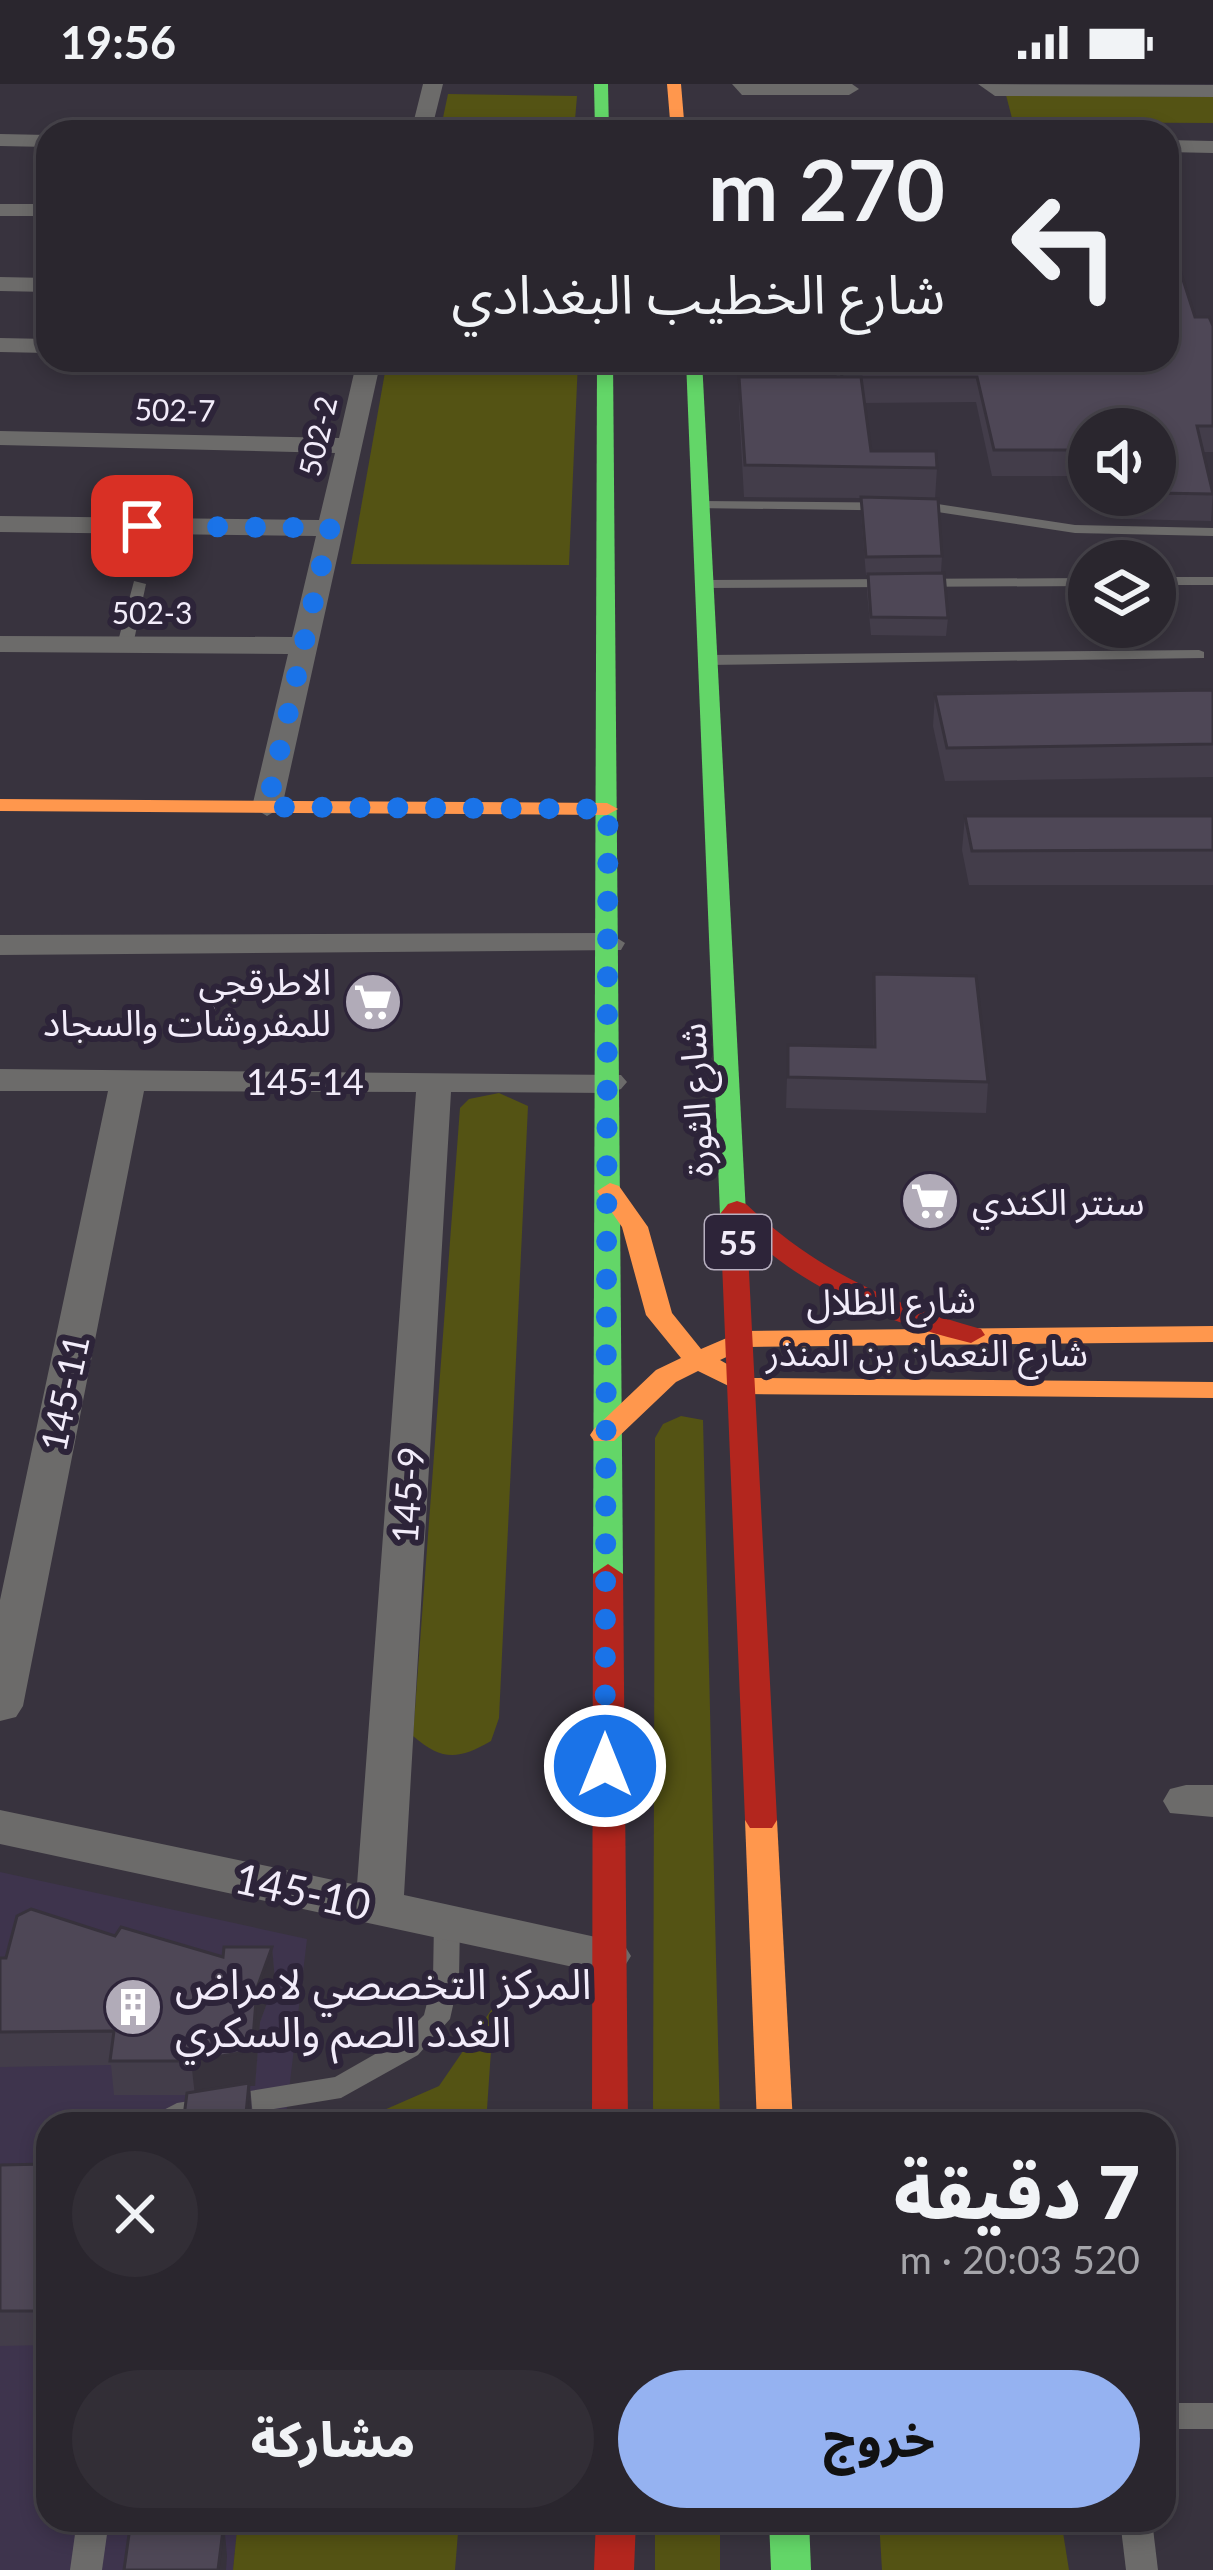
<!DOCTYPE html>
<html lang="ar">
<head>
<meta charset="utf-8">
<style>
	:root { --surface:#2a262e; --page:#322e36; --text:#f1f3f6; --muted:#a5a5aa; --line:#46434a; --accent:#95b2f1 }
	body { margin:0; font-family:Lato,"Noto Sans Arabic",sans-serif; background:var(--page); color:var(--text); direction:rtl; height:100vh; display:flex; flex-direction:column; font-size:45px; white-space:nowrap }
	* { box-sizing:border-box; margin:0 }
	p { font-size:39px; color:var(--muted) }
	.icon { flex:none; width:66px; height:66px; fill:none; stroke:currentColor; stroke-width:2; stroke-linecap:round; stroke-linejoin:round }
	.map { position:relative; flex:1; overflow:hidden; direction:ltr }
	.details { position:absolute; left:36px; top:2028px; width:1140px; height:420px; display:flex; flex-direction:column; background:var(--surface); border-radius:36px; box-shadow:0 6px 18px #0003,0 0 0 3px var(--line); direction:rtl }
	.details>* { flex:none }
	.guide { position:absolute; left:36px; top:36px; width:1143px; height:252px; border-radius:36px; box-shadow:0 6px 18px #0003,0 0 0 3px var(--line); direction:rtl; background:#2a262e; color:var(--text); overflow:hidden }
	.fabs { position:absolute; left:1068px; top:324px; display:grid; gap:24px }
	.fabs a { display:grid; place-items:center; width:108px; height:108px; border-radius:50%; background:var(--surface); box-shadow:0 6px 18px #0003,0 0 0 3px var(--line); font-size:60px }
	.pin { position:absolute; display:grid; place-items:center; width:102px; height:102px; color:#fff; margin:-51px; border-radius:24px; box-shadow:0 6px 18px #0006 }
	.me { position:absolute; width:132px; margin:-66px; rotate:0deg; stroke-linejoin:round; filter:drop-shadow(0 0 9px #0008) }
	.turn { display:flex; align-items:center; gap:42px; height:252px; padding:0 36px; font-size:54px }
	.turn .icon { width:156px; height:156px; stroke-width:2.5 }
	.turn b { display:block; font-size:84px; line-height:102px }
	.round { display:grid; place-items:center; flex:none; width:126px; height:126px; border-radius:63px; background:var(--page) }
	.summary { display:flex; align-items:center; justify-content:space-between; height:204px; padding:0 36px }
	h1 { font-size:72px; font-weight:800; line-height:90px }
	.cta { display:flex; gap:24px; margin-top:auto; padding:24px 36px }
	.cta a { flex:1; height:138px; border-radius:72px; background:var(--accent); color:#111; font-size:48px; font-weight:800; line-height:138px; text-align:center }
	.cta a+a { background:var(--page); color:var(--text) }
	.status { display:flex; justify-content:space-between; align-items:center; height:84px; padding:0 60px; background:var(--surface); direction:ltr }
	.status svg { height:33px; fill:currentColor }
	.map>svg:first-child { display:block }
	.built { fill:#3e344d }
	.green { fill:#545314 }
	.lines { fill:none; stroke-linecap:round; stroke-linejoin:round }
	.lane { fill:#6c6b6a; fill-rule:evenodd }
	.street { fill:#6c6b6a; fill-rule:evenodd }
	.fast { fill:#63d668; fill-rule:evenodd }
	.slow { fill:#ff974d; fill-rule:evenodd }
	.jam { fill:#b3261e; fill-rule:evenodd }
	.wall { fill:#433d4a }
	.shaded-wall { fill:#37323c }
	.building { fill:#4e4756; stroke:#37323c; stroke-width:3 }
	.route { stroke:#1a73e8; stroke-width:21; stroke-dasharray:0 37.8 }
	.labels { text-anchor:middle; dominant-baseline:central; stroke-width:12; stroke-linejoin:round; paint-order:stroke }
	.far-street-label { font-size:30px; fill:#f2ecfa; stroke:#2d2439 }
	.shield { fill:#2d2439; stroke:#b7b0c0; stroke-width:3 }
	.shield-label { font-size:33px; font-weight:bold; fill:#f2ecfa }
	.poi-label { font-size:36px; fill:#f2ecfa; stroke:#2d2439; text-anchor:end }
	.street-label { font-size:36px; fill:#f2ecfa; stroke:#2d2439 }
	.near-street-label { font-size:42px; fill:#f2ecfa; stroke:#2d2439 }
	.near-poi-label { font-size:42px; fill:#f2ecfa; stroke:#2d2439; text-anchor:start }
</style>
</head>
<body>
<div class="status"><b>19:56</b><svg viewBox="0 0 49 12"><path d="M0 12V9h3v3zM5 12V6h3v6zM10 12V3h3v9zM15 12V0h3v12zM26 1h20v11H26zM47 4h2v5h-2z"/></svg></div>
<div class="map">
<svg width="1213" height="2486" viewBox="0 0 1213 2486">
	<rect width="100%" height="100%" fill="#38333e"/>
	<path class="built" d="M0,1788L307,1855L285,2040H48V2436H238L233,2486H0Z"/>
	<g class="green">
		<path d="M448,10L577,12L574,48H440Z"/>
		<path d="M1006,11L1213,13V39L1013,38Z"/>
		<path d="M387,277H578L569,481L351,480Z"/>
		<path d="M499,1009L528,1022L499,1634L491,1657C458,1676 442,1677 413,1652L460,1024L469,1015Z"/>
		<path d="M681,1332L703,1336L720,2040H653L655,1354L663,1340Z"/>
		<path d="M494,1922L486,2040H352L439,2002Z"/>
		<path d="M238,2436H459L455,2486H233Z"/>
		<rect x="655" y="2436" width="65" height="50"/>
		<path d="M879,2436H1061L1069,2486H882Z"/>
	</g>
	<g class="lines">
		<g class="lane">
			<path d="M699,417L931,419L1075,441L1213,444V452L1075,449L931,427L694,424L692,421Z"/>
			<rect x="1155" y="493" width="58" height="8"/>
			<path d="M1089,494V502L703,504L696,500L703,496Z"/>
			<path d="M134,497L146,500L133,561L125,566L117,561Z"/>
			<path d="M1199,566L1204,568V574L707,581L699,576L707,571Z"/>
			<path d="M447,1828L456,1831L460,1838L459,1895L450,1935L418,1971L341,2014L183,2040H148L152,2032L177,2019L335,1993L398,1957L424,1931L433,1895L434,1838L438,1831Z"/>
			<rect x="1164" y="2319" width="49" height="26"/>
			<path d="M77,2436H109L102,2486H70Z"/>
			<path d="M1120,2436H1152L1158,2486H1126Z"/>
		</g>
		<g class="street">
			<path d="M423,0H443L431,48H411Z"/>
			<path d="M732,0H852L859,5L849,11H742Z"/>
			<path d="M978,0L1213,1V13L995,12Z"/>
			<path d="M676,35L1144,42L1154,48L669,45V37Z"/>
			<path d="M0,50L48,51V63L0,62Z"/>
			<path d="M1167,56L1213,57V69L1167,68Z"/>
			<rect x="0" y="120" width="48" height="12"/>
			<path d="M0,193L48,194V208L0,207Z"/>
			<path d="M0,254L48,255V269L0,268Z"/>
			<path d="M357,276H381L282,723L267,732L252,723L288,570L0,568V552L292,553L316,452L0,448V432L319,436L335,369L0,361V347L339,354Z"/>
			<path d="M609,849L625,859L621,866L0,871V851Z"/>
			<path d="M0,985L621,991L627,998L621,1005L609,1009L451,1008L404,1811L623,1859L631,1872L623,1885L606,1890L0,1760V1726L357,1801L416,1008L144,1007L23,1622L16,1633L0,1637V1516L108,1007H0Z"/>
			<path d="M1186,1701H1213V1733L1170,1729L1163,1717L1170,1705Z"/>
		</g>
		<g class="fast">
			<path d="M594,0H608L609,48H595Z"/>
			<path d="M597,276H613L623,1490L608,1500L593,1490Z"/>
			<path d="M686,276H702L746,1130L733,1138L720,1130Z"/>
			<path d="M769,2436H809L811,2486H771Z"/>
		</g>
		<g class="slow">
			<path d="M667,0H681L685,48H671Z"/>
			<path d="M0,715L607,719L618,725L607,731L0,727Z"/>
			<path d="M610,1099L619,1102L648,1143L672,1229L701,1265L743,1247L1213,1242V1258L748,1263L720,1276L751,1294L1213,1298V1314L745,1310L698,1287L676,1298L614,1357H594L590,1351L594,1345L656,1286L681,1274L646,1231L622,1143L597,1107Z"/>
			<path d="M761,1725L772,1728L777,1736L793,2040H757L745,1736L750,1728Z"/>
		</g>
		<g class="jam">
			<path d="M737,1117L746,1120C814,1185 890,1220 981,1245L985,1251L971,1259C890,1239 808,1208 747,1149L777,1736L772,1744H750L745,1736L720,1130L728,1120Z"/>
			<path d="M608,1480L623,1490L628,2040H592L593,1490Z"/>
			<path d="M596,2436H636L634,2486H594Z"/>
		</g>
	</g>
	<g class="wall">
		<path d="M1195,233L1213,242V368H1203L1213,406L1211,437L1125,435L1123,426H1101L1098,411H1155V345H1089V392H992L976,318L864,319L871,367L937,384L935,415L942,472L941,489L948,534L946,552L871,551L867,508L868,491H866L861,431V414L744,413L739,324V293H837L833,276H1032L1034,281L1136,280L1135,276H1167Z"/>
		<path d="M1213,606V693L945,697L933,642L935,610Z"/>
		<path d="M965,732H1213V801H969L962,766Z"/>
		<path d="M874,890L988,998L986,1029L786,1024L788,961L873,963Z"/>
		<path d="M115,1852L223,1873L272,1863L275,1897L260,1938L255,2002H250L253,2033L187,2011H114L111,1981L0,1983V1874Z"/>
		<path d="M0,2080H48V2261L0,2262Z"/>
	</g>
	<g class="shaded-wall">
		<path d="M272,1863L275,1897L260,1938L255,2002H250L252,2040H245L195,2012L191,1977L257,1904Z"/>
		<path d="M224,2438L227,2472L226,2486H218Z"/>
	</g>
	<g class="building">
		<path d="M1167,146L1195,233H1209L1213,242V342H1197L1213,410L1155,409V345H1089V366H994L977,293H842L839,276H1032L1034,281L1148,280L1146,276H1167Z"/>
		<path d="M739,293H861L871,367H936L937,384L745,381Z"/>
		<path d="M861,413L938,415L942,472L866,473Z"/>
		<path d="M944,489L948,534L871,533L868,490Z"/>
		<path d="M1213,606V660L947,664L935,610Z"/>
		<path d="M965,732H1213V766L972,767Z"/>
		<path d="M874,890L976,892L988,998L788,993V961L875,963Z"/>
		<path d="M31,1825L115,1852L121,1843L223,1873L224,1863H272L257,1904L252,1967L191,1977H110L114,1947L0,1948V1874H6L17,1832Z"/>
		<path d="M249,1999L245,2040H183L187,2009Z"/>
		<path d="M48,2080V2227H0V2081Z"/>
		<path d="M131,2436L224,2438L218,2486H124Z"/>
	</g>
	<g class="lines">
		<path class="route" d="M142,442L330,444L267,723L608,725L605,1682"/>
	</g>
	<defs>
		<symbol id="supermarket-disc" viewBox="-11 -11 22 22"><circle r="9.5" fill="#b1abb8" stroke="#2d2439"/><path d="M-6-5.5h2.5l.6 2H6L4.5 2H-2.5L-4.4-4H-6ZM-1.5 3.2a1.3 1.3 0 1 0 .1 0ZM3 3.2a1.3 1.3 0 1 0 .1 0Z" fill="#fff"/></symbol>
		<symbol id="building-disc" viewBox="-11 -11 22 22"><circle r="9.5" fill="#b1abb8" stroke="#2d2439"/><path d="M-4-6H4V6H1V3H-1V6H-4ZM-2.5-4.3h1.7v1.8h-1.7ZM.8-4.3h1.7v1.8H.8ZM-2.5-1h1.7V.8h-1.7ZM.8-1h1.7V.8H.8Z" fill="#fff"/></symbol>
	</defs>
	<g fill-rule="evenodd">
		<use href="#supermarket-disc" x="340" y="885" width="66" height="66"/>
		<use href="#supermarket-disc" x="897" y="1084" width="66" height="66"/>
		<use href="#building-disc" x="100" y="1890" width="66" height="66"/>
	</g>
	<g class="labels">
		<g class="far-street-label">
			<text transform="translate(175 325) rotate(1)">502-7</text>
			<text transform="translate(317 352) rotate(-77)">502-2</text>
			<text x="152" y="528">502-3</text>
		</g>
		<rect class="shield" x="705" y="1131" width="66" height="54" rx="9"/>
		<g class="shield-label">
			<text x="738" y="1158">55</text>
		</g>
		<g class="poi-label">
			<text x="331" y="897">الاطرقجي<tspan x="331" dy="41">للمفروشات والسجاد</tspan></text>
			<text x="972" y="1117" text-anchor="start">سنتر الكندي</text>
		</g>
		<g class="street-label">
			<text x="305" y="997">145-14</text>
			<text transform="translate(695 1016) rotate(-93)">شارع الثورة</text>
			<text transform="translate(891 1216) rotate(-1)">شارع الظلال</text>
			<text x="927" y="1268">شارع النعمان بن المنذر</text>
			<text transform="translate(64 1309) rotate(-78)">145-11</text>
			<text transform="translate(407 1411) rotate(-86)">145-9</text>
		</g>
		<g class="near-street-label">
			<text transform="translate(303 1807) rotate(12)">145-10</text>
		</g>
		<g class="near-poi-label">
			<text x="175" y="1899">المركز التخصصي لامراض<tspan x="175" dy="48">الغدد الصم والسكري</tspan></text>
		</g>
	</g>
</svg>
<div class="fabs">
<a><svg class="icon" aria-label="sound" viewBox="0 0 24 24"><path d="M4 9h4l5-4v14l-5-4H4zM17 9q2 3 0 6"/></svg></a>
<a><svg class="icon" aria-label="layers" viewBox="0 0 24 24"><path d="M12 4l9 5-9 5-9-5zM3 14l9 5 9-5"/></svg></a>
</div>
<div class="pin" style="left:142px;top:442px;background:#d93025"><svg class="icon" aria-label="arrive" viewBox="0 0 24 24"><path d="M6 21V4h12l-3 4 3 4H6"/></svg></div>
<svg class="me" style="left:605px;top:1682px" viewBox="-20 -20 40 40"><circle r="17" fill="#1a73e8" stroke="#fff" stroke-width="3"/><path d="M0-11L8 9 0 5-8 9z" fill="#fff"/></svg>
<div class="guide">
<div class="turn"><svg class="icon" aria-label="left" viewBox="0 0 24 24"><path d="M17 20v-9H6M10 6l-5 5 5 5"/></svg><div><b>270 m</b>شارع الخطيب البغدادي</div></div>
</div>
<section class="details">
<div class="summary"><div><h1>7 دقيقة</h1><p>520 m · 20:03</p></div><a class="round"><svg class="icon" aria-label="close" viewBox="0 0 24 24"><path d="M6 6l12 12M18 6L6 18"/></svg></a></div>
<div class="cta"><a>خروج</a><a>مشاركة</a></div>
</section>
</div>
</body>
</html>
